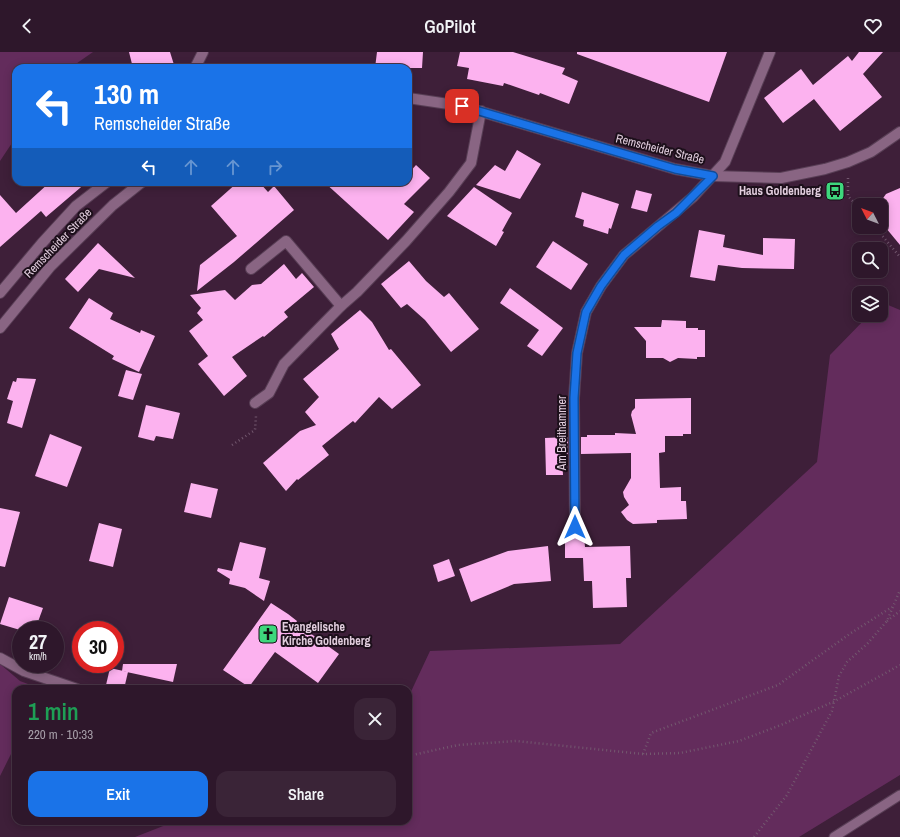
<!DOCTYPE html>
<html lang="en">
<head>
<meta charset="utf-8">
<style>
	:root { --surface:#2e172b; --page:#3a2437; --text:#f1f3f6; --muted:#a79fa9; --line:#493647; --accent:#1a73e8 }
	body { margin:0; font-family:"Archivo Narrow",sans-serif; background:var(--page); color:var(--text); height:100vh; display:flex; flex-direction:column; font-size:15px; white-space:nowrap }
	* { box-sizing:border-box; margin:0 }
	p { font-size:13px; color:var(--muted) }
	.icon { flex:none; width:22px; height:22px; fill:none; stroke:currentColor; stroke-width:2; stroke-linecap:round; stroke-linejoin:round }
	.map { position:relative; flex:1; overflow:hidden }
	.details { position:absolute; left:12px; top:633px; width:400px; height:140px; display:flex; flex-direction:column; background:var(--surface); border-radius:12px; box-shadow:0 2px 10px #0003,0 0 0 1px var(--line) }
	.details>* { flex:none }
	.banner { position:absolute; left:12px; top:12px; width:400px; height:122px; border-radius:12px; box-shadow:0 2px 10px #0003,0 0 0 1px var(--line); background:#1a73e8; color:#fff; overflow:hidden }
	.needle { width:26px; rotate:312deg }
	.controls { position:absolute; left:852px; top:146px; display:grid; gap:8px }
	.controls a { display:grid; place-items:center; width:36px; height:36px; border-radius:8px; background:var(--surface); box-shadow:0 2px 10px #0003,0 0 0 1px var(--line); font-size:20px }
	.speed { position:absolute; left:12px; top:569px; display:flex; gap:8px; font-size:20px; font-weight:700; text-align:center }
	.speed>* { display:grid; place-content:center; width:52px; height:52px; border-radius:50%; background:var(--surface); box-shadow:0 2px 10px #0003,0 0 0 1px var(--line); line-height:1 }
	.speed small { font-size:10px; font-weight:400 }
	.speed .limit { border:6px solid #d22; background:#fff; color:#111 }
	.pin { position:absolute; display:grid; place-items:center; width:34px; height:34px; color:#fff; margin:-17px; border-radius:8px; box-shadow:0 2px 6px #0006 }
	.me { position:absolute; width:44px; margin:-22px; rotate:0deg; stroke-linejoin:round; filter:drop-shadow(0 0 3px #0008) }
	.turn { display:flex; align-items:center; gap:14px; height:84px; padding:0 16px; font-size:18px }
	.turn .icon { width:52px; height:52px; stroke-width:2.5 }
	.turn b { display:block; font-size:28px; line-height:34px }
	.lanes { display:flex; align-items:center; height:38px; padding:0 16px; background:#0003; justify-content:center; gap:20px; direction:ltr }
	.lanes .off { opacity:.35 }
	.round { display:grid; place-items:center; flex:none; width:42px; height:42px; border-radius:12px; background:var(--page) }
	.summary { display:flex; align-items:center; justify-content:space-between; height:68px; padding:0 16px }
	h1 { font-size:24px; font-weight:600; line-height:30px; color:#1e9e55 }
	.action { display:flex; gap:8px; margin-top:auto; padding:8px 16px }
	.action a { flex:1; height:46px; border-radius:12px; background:var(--accent); color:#fff; font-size:16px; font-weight:600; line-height:46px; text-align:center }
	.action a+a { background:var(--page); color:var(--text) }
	header { display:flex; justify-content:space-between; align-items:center; height:52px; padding:0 16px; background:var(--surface); font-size:18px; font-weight:600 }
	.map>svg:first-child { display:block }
	.green { fill:#632c5c }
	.building { fill:#fcb2ef }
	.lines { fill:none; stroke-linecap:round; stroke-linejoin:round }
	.service-casing { stroke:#583e55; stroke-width:11 }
	.minor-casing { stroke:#583e55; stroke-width:12 }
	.secondary-casing { stroke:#583e55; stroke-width:12 }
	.path { stroke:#73586f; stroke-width:2.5; stroke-dasharray:1 3; stroke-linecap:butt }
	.service { stroke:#896583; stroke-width:9 }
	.minor { stroke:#896583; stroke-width:10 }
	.secondary { stroke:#896583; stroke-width:10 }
	.route-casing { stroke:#114b97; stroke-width:10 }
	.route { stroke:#1a73e8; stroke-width:7 }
	.labels { text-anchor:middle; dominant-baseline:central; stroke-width:4; stroke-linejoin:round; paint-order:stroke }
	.street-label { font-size:12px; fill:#e1cddd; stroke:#1c0f1a }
	.poi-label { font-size:12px; font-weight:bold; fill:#e1cddd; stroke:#1c0f1a; text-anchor:end }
</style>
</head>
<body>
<header><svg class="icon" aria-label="back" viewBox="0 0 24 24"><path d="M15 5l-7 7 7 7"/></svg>GoPilot<svg class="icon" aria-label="heart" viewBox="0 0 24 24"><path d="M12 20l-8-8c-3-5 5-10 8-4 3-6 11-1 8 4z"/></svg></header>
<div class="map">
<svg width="900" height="785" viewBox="0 0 900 785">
	<rect width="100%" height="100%" fill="#3e1f39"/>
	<g class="green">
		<path d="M0,0H93L70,16H16V85L0,109Z"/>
		<path d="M881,250L900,258V723L799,785H135L176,769H408V646L430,599L620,592L817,410L830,303L869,263H881Z"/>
		<path d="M0,612L20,629L41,637H16V692L0,724Z"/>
	</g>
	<g class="building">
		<path d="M129,0H170L175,16H133Z"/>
		<path d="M377,0H423L422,16H375Z"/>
		<path d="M460,0H513L565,16L562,22L578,29L569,52L540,41L539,43L504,31L503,34L467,27L469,16L457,14Z"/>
		<path d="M577,0H727L709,50L577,2Z"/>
		<path d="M859,0H883L863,22L882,45L840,79L814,47L783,71L764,46L801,17L813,33L848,4L852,9Z"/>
		<path d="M517,98L541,112L520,147L476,133L495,113L505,119Z"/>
		<path d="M416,113L430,126L404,152L414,160L388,188L324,130H408V122Z"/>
		<path d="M50,130H87L46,165L41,159L0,195V143L16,161Z"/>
		<path d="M238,130H259L268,140L274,134L294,158L234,210L197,239L200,213L237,184L211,154Z"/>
		<path d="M474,135L512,161L502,179L504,180L496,194L447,164Z"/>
		<path d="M900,136V193L881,170V149L886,142Z"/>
		<path d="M636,138L652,142L647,160L631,156Z"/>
		<path d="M582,140L619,152L611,177L609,176L608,182L583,174L584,168L575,165Z"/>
		<path d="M699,178L725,183L723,195L763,203V186L795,187L794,217L742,216L718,213L715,229L690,225Z"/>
		<path d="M553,189L588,212L571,238L536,215Z"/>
		<path d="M98,191L135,226L99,217L78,240L65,227Z"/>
		<path d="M409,209L426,229L444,245L449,241L479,277L451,300L425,268L407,252L401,256L381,232Z"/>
		<path d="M284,212L296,227L302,221L314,235L284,260L288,265L264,285L263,284L232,305L247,324L224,344L198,312L208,304L189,279L203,268L197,261L201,256L190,243L225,238L235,248L252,233L261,232Z"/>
		<path d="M510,236L563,276L542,304L527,294L539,278L500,251Z"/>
		<path d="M89,246L113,261L110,267L140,281L141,278L155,284L139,320L112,307L114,304L69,276Z"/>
		<path d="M360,258L372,270L389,298L391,297L421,333L392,357L379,345L355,371L353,369L322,394L329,403L298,428L297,427L286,439L263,411L300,379L316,373L305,360L319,345L303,327L339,297L331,282Z"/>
		<path d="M662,268L686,269V276H698V278H705V305H697V307L678,306L670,310L663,306H646V289L634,275H661Z"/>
		<path d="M126,318L142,322L133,348L118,344Z"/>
		<path d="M17,326L36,327L22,376L7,371L13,349L7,347L13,329L16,330Z"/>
		<path d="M691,346V382H683V384H665V400L659,401L660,436L681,435V449H686L687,467L657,468V471L633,472L627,468L621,460L629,453L624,445L623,440L631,426V401L581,402V385H587V383H615V381L636,382L631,363L632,359L635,356V347Z"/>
		<path d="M146,353L180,361L173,387L156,384L154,389L138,385Z"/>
		<path d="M50,382L82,395L67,435L35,424Z"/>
		<path d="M568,385V402H562L563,423H546L545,386Z"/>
		<path d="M191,431L218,437L211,466L184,460Z"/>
		<path d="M0,456L20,460L5,515L0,514Z"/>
		<path d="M99,471L122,477L113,515L89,509Z"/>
		<path d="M565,483L584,484L585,495L630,494L631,526H626L627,555L593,556L592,529H584L583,506H565Z"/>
		<path d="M240,490L266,496L259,526L270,529L264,549L245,536L229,532L230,527L217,519L218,516L232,519Z"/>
		<path d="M548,494L551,529L514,532L471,550L459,517L508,499Z"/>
		<path d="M449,507L455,524L438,530L433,513Z"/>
		<path d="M9,545L43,556L35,578H20L0,572Z"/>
		<path d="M271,551L288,562L297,569L296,571L339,602L318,631L275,600L249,635L223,618Z"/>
		<path d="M123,612H177L173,630L122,619Z"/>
		<path d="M110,616L128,620L124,637L106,633Z"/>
	</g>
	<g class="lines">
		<defs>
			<path id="service" d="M834,785L900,743"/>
			<g id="minor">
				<path d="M195,16L203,0"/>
				<path d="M251,217L286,189L341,254"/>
				<path d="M0,241L42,191L76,154L107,130"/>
				<path d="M255,351L269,341L284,312L341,254L357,240L406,189L449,140L471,111L481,59"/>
				<path d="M575,475L574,346L577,301L586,260L601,234L624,203L693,145L725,110L770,0"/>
				<path d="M0,606L24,619L77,637"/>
			</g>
			<g id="secondary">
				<path d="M408,46L462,54L675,117L713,124L781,126L825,117L848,110L871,100L900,80"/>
				<path d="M0,276L50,215L113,153L142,130"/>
			</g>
		</defs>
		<use href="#service" class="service-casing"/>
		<use href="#minor" class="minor-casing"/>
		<use href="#secondary" class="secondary-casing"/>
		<g class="path">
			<path d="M848,126V144L859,156"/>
			<path d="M875,175L900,205"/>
			<path d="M232,393L255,378L256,364"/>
			<path d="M887,569L900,559"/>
			<path d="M643,702L651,681L778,633L851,581L892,555"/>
			<path d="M408,704L458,693L516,689L643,702L680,701L739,689L781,673L835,649L900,613"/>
			<path d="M754,785L787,743L832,659L839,624L847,610L868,591L887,569L900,538"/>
		</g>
		<use href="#service" class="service"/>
		<use href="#minor" class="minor"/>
		<use href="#secondary" class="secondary"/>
	</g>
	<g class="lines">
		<defs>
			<path id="route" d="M462,54L675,117L713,124L676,161L658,174L624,203L601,234L586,260L577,301L574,346L575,475"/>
		</defs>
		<use href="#route" class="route-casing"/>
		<use href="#route" class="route"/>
	</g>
	<defs>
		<symbol id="bus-square" viewBox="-11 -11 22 22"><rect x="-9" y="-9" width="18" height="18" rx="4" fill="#3ed77d" stroke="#1c0f1a"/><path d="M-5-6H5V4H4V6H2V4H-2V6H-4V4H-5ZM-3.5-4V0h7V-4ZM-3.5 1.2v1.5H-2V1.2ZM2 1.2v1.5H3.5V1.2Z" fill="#111"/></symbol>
		<symbol id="church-square" viewBox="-11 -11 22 22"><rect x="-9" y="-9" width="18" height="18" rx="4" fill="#3ed77d" stroke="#1c0f1a"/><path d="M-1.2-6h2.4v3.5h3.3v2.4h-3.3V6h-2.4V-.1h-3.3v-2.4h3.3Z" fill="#111"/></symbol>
	</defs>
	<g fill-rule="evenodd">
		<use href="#bus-square" x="824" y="128" width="22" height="22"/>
		<use href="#church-square" x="257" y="571" width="22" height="22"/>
	</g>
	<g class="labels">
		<g class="street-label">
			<text transform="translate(660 97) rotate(14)">Remscheider Straße</text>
			<text transform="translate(58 191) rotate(-46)">Remscheider Straße</text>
			<text transform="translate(562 381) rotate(-90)">Am Breithammer</text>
		</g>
		<g class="poi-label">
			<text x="821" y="139">Haus Goldenberg</text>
			<text x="282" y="575" text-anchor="start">Evangelische<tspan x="282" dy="14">Kirche Goldenberg</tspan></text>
		</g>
	</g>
</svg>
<div class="controls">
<a><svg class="needle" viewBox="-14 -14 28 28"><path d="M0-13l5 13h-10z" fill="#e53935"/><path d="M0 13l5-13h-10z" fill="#a79fa9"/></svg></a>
<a><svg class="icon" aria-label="search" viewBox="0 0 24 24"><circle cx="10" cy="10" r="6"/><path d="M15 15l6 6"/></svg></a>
<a><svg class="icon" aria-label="layers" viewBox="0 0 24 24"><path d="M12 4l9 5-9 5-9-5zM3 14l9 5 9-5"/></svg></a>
</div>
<div class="speed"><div>27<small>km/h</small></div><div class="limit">30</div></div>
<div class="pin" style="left:462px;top:54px;background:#d93025"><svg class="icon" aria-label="arrive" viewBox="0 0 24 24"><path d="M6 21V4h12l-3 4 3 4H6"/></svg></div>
<svg class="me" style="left:575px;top:475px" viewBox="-20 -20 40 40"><path d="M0-17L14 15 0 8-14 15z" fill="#1a73e8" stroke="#fff" stroke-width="4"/></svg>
<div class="banner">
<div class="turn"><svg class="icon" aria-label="left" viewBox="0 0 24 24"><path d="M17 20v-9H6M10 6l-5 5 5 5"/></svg><div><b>130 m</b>Remscheider Straße</div></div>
<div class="lanes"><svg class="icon" aria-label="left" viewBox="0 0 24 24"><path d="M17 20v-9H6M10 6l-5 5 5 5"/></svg><svg class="icon off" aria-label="ahead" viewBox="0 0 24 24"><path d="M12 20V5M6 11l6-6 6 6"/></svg><svg class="icon off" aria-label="ahead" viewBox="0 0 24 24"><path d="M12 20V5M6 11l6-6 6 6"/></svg><svg class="icon off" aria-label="right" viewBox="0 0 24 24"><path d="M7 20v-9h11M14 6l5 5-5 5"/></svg></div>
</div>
<section class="details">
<div class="summary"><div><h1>1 min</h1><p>220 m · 10:33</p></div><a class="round"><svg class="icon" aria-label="close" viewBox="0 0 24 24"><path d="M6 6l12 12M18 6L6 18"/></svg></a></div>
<div class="action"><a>Exit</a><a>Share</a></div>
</section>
</div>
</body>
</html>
